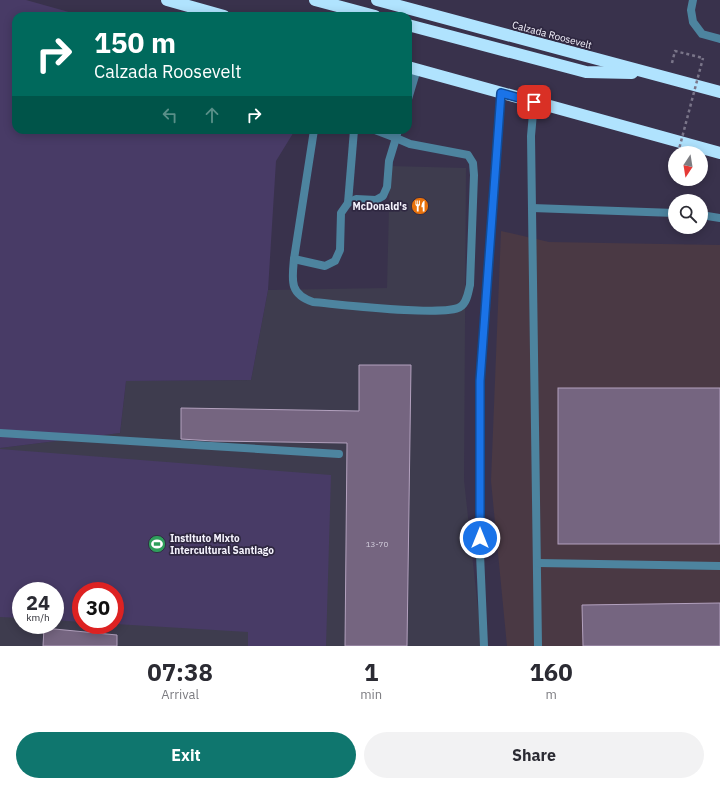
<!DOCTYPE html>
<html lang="en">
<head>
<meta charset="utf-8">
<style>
	:root { --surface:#fff; --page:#f2f2f3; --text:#2b2b33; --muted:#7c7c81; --accent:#0f766e }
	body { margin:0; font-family:"IBM Plex Sans",sans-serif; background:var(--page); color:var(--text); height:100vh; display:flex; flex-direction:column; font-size:15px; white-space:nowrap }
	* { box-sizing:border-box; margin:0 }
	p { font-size:13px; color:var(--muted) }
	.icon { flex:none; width:22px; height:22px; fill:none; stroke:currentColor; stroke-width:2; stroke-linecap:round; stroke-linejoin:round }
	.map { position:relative; height:646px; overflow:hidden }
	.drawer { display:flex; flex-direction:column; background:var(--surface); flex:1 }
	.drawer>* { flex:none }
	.top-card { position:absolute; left:12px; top:12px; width:400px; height:122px; border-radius:12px; box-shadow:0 2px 10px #0003; background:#00695c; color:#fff; overflow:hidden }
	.needle { width:26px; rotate:192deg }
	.tools { position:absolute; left:668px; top:146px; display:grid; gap:8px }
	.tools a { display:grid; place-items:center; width:40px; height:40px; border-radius:50%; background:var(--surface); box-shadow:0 2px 10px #0003; font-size:20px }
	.speed { position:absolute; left:12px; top:582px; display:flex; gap:8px; font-size:20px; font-weight:700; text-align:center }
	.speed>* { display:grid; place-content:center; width:52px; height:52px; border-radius:50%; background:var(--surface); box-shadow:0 2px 10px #0003; line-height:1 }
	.speed small { font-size:10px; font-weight:400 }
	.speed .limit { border:6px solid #d22; background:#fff; color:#111 }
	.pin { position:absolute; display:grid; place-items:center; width:34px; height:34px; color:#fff; margin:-17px; border-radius:8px; box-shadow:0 2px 6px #0006 }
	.me { position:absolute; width:44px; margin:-22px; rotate:0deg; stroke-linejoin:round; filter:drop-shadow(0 0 3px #0008) }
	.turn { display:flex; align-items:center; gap:14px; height:84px; padding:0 16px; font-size:18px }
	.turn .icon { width:52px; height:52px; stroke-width:2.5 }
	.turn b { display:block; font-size:28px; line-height:34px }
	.lanes { display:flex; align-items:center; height:38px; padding:0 16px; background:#0003; justify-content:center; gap:20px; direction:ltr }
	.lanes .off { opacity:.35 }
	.eta { display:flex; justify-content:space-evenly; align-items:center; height:68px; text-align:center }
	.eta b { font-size:24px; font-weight:800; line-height:28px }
	.button { display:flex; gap:8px; margin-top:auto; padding:8px 16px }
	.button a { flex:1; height:46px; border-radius:24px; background:var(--accent); color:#fff; font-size:16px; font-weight:800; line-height:46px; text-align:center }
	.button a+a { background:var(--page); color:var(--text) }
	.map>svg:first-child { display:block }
	.commercial { fill:#3e3c4e; fill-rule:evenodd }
	.industrial { fill:#4a3944 }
	.green { fill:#483b66 }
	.building { fill:#756580; stroke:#b3a1be }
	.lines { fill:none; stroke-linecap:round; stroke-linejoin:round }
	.path { stroke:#7a7589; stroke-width:2.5; stroke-dasharray:3 3; stroke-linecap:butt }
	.lane { stroke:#4d849f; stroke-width:8 }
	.street { stroke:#4d849f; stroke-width:8 }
	.highway { stroke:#b0e3fe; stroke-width:12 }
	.path-bridge { stroke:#7a7589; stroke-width:2.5; stroke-dasharray:3 3; stroke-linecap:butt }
	.route-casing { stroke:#114b97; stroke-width:10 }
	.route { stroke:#1a73e8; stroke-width:7 }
	.labels { text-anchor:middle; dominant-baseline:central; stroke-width:3.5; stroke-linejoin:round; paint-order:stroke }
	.number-label { font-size:8px; fill:#d5d0de }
	.street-label { font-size:10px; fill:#f5f3fd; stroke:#2f2841 }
	.poi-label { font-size:10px; font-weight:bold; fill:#f5f3fd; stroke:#2f2841; text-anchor:end }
</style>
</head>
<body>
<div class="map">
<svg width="720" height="646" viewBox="0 0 720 646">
	<rect width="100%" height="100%" fill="#39324c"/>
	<path class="commercial" d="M390,166L466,168L464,480L482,646H0V448L120,433L126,381L251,380L268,290L387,288ZM21,591H55V625H21ZM81,591H115V625H81Z"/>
	<path class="industrial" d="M501,231L549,242L720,245V646H507L491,481Z"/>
	<g class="green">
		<path d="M0,0H26L83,16H16V130H295L276,161L268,290L251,380L126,381L120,433L0,448Z"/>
		<path d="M0,449L331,475L326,646H248V632L115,624V591H81V622L55,620V591H21V618L0,617Z"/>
	</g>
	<g class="building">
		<path d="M359,365H411L407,646H345L347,443L213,441L181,439V408L359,411Z"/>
		<rect x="558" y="388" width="162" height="156"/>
		<path d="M720,603V646H583L582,605Z"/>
		<path d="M44,628L117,635V646H43Z"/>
	</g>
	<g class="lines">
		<g class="path">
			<path d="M672,63L675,51L703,58"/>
			<path d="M675,163V167"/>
		</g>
		<g class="lane">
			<path d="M693,0L691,10L693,22L702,34L720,39"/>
			<path d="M408,99L417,69"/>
			<path d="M534,102L531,136L538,646"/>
			<path d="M314,130L294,259C292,280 289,294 313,302C337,304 444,317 460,307C467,303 468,293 470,285L474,175L473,163L468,155L410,144L396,138L398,130"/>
			<path d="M348,203L354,130"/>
			<path d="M532,208L675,213"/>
			<path d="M701,215L720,218"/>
			<path d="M294,259L325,266L335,261L340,250L341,213L348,203L356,199L376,200L383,196L387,187L389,161L396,138L375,130"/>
			<path d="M0,433L339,454"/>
			<path d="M538,563L720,566"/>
		</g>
		<path class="street" d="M484,646L480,554V381L501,93"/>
		<g class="highway">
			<path d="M167,0L224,16"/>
			<path d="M315,0L375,16"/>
			<path d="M377,0L720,92"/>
			<path d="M408,25L586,72L632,73"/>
			<path d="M408,67L720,153"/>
		</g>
		<path class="path-bridge" d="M678,153L703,58"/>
	</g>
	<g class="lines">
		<defs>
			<path id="route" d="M480,538V381L501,93L534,102"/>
		</defs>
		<use href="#route" class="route-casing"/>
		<use href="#route" class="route"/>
	</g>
	<defs>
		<symbol id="restaurant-disc" viewBox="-11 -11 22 22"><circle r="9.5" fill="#e8710a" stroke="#2f2841"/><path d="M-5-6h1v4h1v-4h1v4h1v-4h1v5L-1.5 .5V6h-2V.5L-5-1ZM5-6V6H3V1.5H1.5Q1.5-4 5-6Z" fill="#fff"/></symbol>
		<symbol id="stadium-disc" viewBox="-11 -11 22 22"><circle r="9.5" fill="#2e9e5b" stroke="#2f2841"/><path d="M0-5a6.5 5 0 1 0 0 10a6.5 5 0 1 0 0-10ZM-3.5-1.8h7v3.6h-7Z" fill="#fff"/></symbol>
	</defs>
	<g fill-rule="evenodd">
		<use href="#restaurant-disc" x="410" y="196" width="20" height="20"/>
		<use href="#stadium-disc" x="147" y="534" width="20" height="20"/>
	</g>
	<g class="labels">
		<g class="number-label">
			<text x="377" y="544">13-70</text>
		</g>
		<g class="street-label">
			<text transform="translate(552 35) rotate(15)">Calzada Roosevelt</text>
		</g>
		<g class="poi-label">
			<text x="407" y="206">McDonald's</text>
			<text x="170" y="538" text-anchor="start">Instituto Mixto<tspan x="170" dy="12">Intercultural Santiago</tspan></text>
		</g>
	</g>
</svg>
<div class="tools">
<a><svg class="needle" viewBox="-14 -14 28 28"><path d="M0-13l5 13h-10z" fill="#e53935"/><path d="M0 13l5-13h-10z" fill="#7c7c81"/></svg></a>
<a><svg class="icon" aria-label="search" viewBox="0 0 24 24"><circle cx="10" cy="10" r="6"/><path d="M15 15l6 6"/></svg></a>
</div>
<div class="speed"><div>24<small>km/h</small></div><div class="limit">30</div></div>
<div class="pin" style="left:534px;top:102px;background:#d93025"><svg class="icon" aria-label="arrive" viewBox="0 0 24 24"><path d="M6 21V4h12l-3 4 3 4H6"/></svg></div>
<svg class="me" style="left:480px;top:538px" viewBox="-20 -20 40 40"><circle r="17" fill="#1a73e8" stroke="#fff" stroke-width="3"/><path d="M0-11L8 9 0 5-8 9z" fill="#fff"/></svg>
<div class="top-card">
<div class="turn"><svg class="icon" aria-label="right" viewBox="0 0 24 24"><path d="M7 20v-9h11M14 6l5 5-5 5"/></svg><div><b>150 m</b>Calzada Roosevelt</div></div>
<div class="lanes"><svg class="icon off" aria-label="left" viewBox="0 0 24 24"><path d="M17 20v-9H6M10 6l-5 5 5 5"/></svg><svg class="icon off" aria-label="ahead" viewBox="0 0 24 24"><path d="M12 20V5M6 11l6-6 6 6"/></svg><svg class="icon" aria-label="right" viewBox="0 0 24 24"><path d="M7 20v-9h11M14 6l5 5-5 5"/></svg></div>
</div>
</div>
<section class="drawer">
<div class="eta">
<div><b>07:38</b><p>Arrival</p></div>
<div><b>1</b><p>min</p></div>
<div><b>160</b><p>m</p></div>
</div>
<div class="button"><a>Exit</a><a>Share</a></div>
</section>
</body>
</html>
